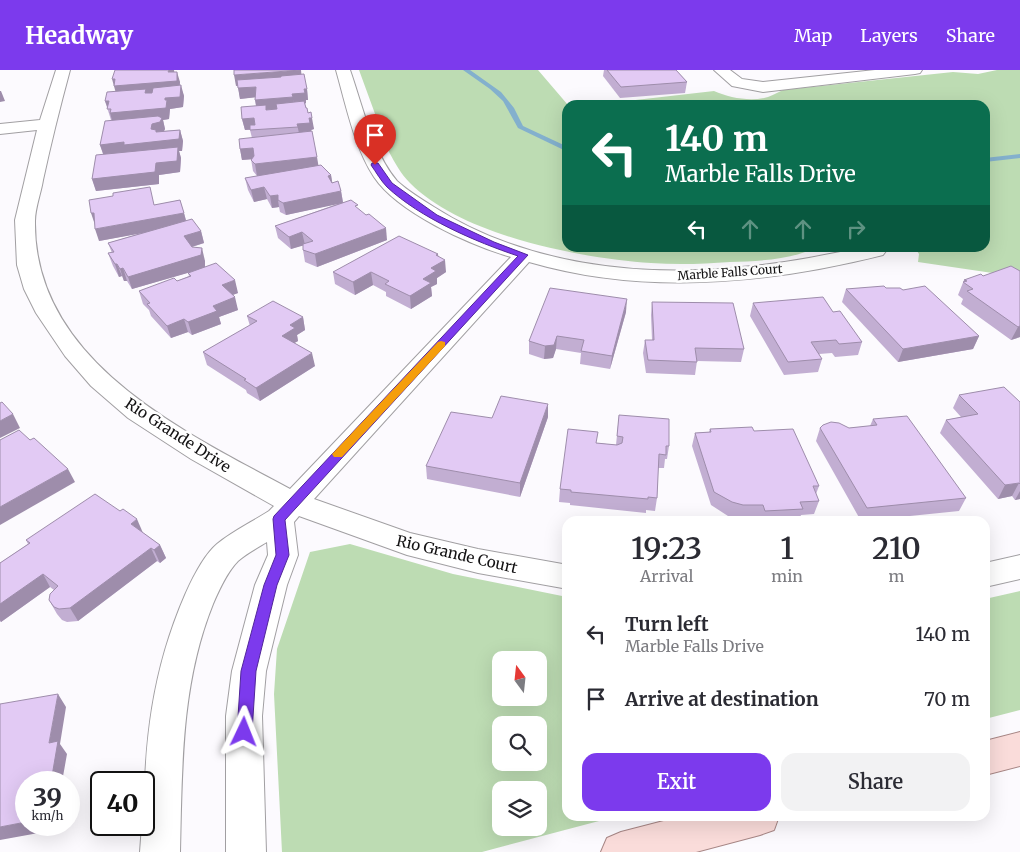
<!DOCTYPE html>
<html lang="en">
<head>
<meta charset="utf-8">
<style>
	:root { --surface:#fff; --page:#f2f2f3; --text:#2b2b33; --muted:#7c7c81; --accent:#7c3aed }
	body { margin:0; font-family:Merriweather,serif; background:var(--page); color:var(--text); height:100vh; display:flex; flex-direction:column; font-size:19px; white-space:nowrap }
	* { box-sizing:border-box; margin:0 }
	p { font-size:16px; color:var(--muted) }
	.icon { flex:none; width:28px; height:28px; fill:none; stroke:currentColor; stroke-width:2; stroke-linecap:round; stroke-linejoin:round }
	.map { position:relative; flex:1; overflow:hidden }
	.details { position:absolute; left:562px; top:446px; width:428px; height:305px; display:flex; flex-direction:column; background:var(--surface); border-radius:15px; box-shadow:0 5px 20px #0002 }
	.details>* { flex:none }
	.hud { position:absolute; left:562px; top:30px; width:428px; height:152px; border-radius:15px; box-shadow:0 5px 20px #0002; background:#0b6e4f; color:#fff; overflow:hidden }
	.needle { width:32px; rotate:345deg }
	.tools { position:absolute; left:492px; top:581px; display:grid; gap:10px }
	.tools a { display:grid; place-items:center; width:55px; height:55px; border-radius:10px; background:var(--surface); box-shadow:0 5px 20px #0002; font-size:25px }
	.speed { position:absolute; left:15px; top:701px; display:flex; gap:10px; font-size:25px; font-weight:700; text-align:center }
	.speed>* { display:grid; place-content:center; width:65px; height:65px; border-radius:50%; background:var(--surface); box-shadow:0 5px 20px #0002; line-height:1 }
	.speed small { font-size:12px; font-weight:400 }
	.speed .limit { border:2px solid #111; border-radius:8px; background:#fff; color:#111 }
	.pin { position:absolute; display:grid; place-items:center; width:42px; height:42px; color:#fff; margin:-51px -21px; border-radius:50% 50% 50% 0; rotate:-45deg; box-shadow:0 0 5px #0007 }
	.pin .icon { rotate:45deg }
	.me { position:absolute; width:55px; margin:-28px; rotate:2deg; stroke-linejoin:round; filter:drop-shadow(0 0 4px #0008) }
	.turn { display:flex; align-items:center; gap:18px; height:105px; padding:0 20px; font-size:22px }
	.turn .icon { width:65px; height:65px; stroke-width:2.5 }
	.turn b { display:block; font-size:35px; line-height:42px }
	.lanes { display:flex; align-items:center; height:48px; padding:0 20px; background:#0003; justify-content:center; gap:25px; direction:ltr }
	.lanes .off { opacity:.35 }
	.eta { display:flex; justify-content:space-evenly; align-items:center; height:85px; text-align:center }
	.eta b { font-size:30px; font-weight:600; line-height:35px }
	.primary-button { display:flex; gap:10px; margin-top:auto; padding:10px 20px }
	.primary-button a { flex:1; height:58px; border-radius:15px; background:var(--accent); color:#fff; font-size:20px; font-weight:600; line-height:58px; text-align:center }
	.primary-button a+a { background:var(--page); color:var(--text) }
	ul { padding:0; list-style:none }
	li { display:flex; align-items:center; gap:15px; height:65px; padding:0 20px }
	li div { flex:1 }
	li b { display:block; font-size:19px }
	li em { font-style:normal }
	header { display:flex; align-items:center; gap:30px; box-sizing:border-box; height:70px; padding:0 25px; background:var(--accent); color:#fff }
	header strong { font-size:24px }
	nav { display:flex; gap:28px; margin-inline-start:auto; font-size:18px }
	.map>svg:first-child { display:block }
	.green { fill:#bddcb3; fill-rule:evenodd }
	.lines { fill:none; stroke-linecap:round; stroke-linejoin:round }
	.stream { fill:#83b0cd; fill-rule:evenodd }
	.minor-casing { stroke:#a19fa2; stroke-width:2 }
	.major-casing { stroke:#a78685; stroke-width:2 }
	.minor { fill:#fff; fill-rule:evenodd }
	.major { fill:#fadcda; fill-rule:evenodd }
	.wall { fill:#c2aed2 }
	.shaded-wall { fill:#9e8dab }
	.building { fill:#e2caf4; stroke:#9e8dab }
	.route { fill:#7c3aed; stroke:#51269a }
	.slow { fill:#f59e0b }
	.labels { text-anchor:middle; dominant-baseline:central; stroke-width:5; stroke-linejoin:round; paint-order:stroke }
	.far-street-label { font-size:12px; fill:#131213; stroke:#fff }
	.street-label { font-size:15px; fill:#131213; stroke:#fff }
</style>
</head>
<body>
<header>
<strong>Headway</strong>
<nav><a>Map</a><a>Layers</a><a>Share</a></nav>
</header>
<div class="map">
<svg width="1020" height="782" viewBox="0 0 1020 782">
	<rect width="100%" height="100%" fill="#fcfafe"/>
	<g class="green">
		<path d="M359,0H538L568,35V178H815C790,190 758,191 730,192C704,194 677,195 651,193C579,188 463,166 410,113C401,104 395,93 389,82Z"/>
		<path d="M997,0H1020V207L918,192L919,184L915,178H985V35H592L714,21C730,28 751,32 768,27C774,25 778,22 783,20L953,2L978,4Z"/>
		<path d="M350,474L453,504L567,527L568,746H618L482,782H282L274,624L277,579L310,482ZM501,590H539V628H501ZM501,655H539V692H501ZM501,720H539V758H501Z"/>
		<path d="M1020,521V640L985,649V529Z"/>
	</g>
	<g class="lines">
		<g class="stream">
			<path d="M463,0H470L501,22L514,38L523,56L568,77V82L518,58L503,31L490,19Z"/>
			<path d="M1020,84V88L985,92V88Z"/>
		</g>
		<defs>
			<g id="minor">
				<path d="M56,0H70C60,37 51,73 43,110C41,123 35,138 35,151C33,292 185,362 290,419L511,187C470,175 398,143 374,107C354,76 346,35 336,0H350C363,37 372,81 397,111C408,121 421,129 434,137C523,194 638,208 741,197C764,195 787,192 809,188C834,183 858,178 884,178L886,181L883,185C768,214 645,226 529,192L314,429L410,463L478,479L568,495V519L478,503L407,485L299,446L294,452L298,485L287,515L266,601L262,646L266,782H226V646L232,601L255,515L268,485L267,472C257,478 246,484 238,491C227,502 219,520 213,534C181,613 182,698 180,782H140L142,755H144C144,673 152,601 185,525C192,509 204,485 217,474C233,461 252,452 269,441L274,436L191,389L128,348L91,316L65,286L36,243L24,219L17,195L15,150L37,60L0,64V54L40,50Z"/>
				<path d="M714,0H730L742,9L763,12L875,0H922L920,3L915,4L763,22L732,16Z"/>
				<path d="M1020,485V509L985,517V493Z"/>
			</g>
			<g id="major">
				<path d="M1020,662V696L985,705V671Z"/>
				<path d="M683,746H779L774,760L760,765L696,782H601L607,768L621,762Z"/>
			</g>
		</defs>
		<use href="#minor" class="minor-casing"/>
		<use href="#major" class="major-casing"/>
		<use href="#minor" class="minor"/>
		<use href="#major" class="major"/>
	</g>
	<g class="wall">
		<path d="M604,0H676L687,12L685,23L620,28L603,6Z"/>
		<path d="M174,2L180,12V15L184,26L183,37L170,39L169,49L163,50L165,59L164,61L180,60L183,71L182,81H179L181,88L180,102L159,105V114L96,121L92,109L103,84L100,75L112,50H111L105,31L115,22Z"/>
		<path d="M301,4L307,19L308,30H306V33L305,34L306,38L314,59L311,60L318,96L331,105L332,112L341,121L343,132L358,139L387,170L317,197L305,192L303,180V175L291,179L278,168L275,156L340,133L286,145L280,142L279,137L272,138L267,129L254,132L248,120L245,108L270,104L257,106L253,101L251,89L242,90L240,79L252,68L250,60H245L242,49L256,36L255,27L240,29L238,16H236Z"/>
		<path d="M180,130L186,150L201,161L204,173L192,177L205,191V197L238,223L232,225L238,240L219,247L221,254L192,265L188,262L171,268L151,246L149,240L143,234L139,221L177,211L189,206L188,203L190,202L132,219L127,211H124L122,206L119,207L113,196L108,183H112L108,173L141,163L99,171L155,135Z"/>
		<path d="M438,184V186L446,202L437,208V214L431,217L432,226L411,239L386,226V222L373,215L355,225L335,214L333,202Z"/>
		<path d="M1020,201V267L1011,270L961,234L963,229L958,225L964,210L983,206Z"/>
		<path d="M886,218L903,220L979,266L973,279L898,292L842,232L846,219Z"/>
		<path d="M652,232L744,279L741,292L697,291L695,305L646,303L643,283L645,270H652L651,245Z"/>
		<path d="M753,233L833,242L862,272L858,285L835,287L832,283L819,284L822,289L818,302L784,305L750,246Z"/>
		<path d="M626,242L610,299L580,294L581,283L556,279L553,288L544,289L529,284V271Z"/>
		<path d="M247,246L303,247L305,260L297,265L298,271L294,273L315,296L260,331L247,323L246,320L207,295L203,282L250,256Z"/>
		<path d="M959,325L1020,332V429L1015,430L1012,426L998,429L940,363L946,350L961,347L953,338Z"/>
		<path d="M619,345L669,376L667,389H665L664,398H658L657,428L655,441L646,440V443L570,435V433L559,432L560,419L597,373L616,375Z"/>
		<path d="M548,347L520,427L427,409L426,396L492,348Z"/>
		<path d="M873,349L966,428L959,441L861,451L816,371L820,358H849L870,356Z"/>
		<path d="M710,359L754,361L819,416L816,424L819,431L814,444L801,445L799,451H760L759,448H740L728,446L711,435L692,376L695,363L709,362Z"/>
		<path d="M143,463L160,475L166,488L160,493L157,491L78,551L67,552L62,550L57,544L49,530L54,520L50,517L1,552L0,551V493L28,474L26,470Z"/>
	</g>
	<g class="shaded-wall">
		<path d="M169,0H174L175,6L177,2L180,12L179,22L117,27L112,9L168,2Z"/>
		<path d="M301,0L302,10L236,16L234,5Z"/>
		<path d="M181,15L184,26L183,37L170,39L169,49L163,50L165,59L163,63L180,60L183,71L182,81H179L181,88L180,102L159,105V114L96,121L92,109L104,86L100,75L113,54L110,43L165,28Z"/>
		<path d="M256,17L258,27L240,29L238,18Z"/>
		<path d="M304,19H307L308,30H306V33L294,35L292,24Z"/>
		<path d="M0,21H1L5,31L0,32Z"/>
		<path d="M293,27L294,37L257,41L255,30Z"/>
		<path d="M105,31H109L111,39H108Z"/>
		<path d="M254,48L256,59L245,60L242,49Z"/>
		<path d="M309,48H312L314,59L311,60L312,64L300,68L297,54Z"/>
		<path d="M253,78L256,89L242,90L240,79Z"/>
		<path d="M317,87L319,99L257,106L255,94Z"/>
		<path d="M331,105L333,117L328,106Z"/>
		<path d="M264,117L267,129L254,132L251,120Z"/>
		<path d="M341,121L343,133L286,145L283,133Z"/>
		<path d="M278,125V130L279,137L272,138L270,126Z"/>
		<path d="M91,143H94L95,155Z"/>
		<path d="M184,143L187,155L99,171L95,159Z"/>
		<path d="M386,158L387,170L317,197L315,184Z"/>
		<path d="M201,161L204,173L188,178L184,166Z"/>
		<path d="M302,162L305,175L291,179L289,167Z"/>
		<path d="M202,178L205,191V198L132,219L128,207Z"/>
		<path d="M438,184L439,193L445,190L446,202L437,208V214L431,217L432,226L411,239L410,226L431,198L436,185Z"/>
		<path d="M115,194H117L122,206L119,207Z"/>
		<path d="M123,198L127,211H124L120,199Z"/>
		<path d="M371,202L373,215L355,225L353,212Z"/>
		<path d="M235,210L238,223L225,228L222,215Z"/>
		<path d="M235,227L238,240L219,247L221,254L192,265L188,252L213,236Z"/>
		<path d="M627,229L626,242L610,299L612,286Z"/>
		<path d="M303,247L305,260L297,265L298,271L284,279L282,266L290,255Z"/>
		<path d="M184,249L188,262L171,268L167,256Z"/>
		<path d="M1020,256V267L1011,270L1018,257Z"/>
		<path d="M557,266L556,279L553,288L544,289L545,276Z"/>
		<path d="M979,266L973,279L898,292L903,279Z"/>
		<path d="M312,283L315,296L260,331L256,318Z"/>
		<path d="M548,334V347L520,427V413Z"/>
		<path d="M13,344L20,358L0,368V351Z"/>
		<path d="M68,399L75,412L0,455V437Z"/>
		<path d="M1019,413L1012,426L998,429L1005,415Z"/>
		<path d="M1020,421V429L1015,430Z"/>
		<path d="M137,449L143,463L131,454Z"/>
		<path d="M160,475L166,488L160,493L154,480Z"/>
		<path d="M151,478L157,491L78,551L70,538Z"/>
		<path d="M43,504L50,517L1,552L0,550V534Z"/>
		<path d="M58,624L66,637L60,674L67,684L62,712H51L49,673Z"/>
		<path d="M26,752V755H45L44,762L0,770V757Z"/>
	</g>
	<g class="building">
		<path d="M115,0H169L168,2H177V11L114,16L115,9H112Z"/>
		<path d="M234,0H301L234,5Z"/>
		<path d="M607,0H676L687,12L621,17Z"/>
		<path d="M304,4L307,19H304L305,23L292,24L293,27L255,30L256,17L238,18L237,10L281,7V6Z"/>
		<path d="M181,15L180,27L165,28V30H167L166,38L110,43L111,39H107L109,31H105L107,22L146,19L145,23H152L153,18Z"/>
		<path d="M304,31L306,38H307L308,43L311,42L312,48H309L310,53L297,54L298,57L250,60V55H255L254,48L242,49L241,37L266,35V40L277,39L276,34Z"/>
		<path d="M158,46L162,48L160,52L152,54L151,59L156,60V62L180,60L179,69L124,75V72L100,75L105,51Z"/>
		<path d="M312,61L317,87L255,94L251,90L254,86L253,78L240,79L239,69Z"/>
		<path d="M178,77L177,91L156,93L155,102L92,109L96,85Z"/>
		<path d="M321,95L331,105L328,106L332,113L338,111L341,121L283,133L278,130V125L270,126L264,117L251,120L245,108Z"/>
		<path d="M150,117L154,135L180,130L184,143L95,159L94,143H91L89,130L113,126V123Z"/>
		<path d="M351,130L358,135L355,136L366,145L369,144L386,158L315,184L303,180V174L313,171L302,162L289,167L275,156Z"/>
		<path d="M192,149L201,161L184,166L192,177L202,178L201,185L128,207L123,198L120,199L117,194H115L108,183L114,182L108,173Z"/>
		<path d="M399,166L438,184L436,185L445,190L431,198L436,201L423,209L431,213L410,226L385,214L389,211L371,202L353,212L333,202Z"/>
		<path d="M216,193L235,210L222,215L235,227L213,236L217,241L188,252L184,249L167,256L147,234L150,233L139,221L174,208L177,211L191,206L188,203Z"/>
		<path d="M1011,196L1020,201V256L1018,257L967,221L973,219L963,212L967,211L964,210L981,204L983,206Z"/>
		<path d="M884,216L886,218H900L903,220L925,216L979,266L903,279L846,219Z"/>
		<path d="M550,218L627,229L612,286L581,281L584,270L557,266L554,275L545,276L529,271Z"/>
		<path d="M823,227L833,242L840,241L862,272L839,274L836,270L811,272L822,289L788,292L753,233Z"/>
		<path d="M273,231L303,247L290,255L295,258L282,266L312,283L256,318L244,310L246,309L203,282L257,251L247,246Z"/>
		<path d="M652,232L733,233L744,279L695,278L697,292L648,290L645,270H654Z"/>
		<path d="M1004,317L1020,332V414L1019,413L1005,415L946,350L978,344L959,325Z"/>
		<path d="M501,326L548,334L520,413L426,396L451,342L492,348Z"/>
		<path d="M2,332L13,344L0,351V333Z"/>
		<path d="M619,345L669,349V376H666V385L659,384L657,428L648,427V429L571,422V420L560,419L568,359L598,362L596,373L617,375L622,373L623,367L617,366Z"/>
		<path d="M907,346L966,428L867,438L820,358L823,355L831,352L839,353L849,358L877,355L873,349Z"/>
		<path d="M752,357L754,361L793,359L819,416H813L819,431L800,432L803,439L765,441L763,435H743L732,432L714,422L695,363L711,362L710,359Z"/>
		<path d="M19,360L30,370L34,368L68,399L0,437V370Z"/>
		<path d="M95,424L120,441L123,439L137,449L131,454L160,475L154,480L151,478L70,538L59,539L54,537L49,530L50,524L58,516L43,504L0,534V493L30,473L26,470Z"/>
		<path d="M58,624L49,673L58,671L51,712H26V752L0,757V634Z"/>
	</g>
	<path class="route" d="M372,93H378L392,113L437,145L494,172L528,185L285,450L289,485L277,515L256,601L252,662L249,666L244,668L239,666L237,662L241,601L264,515L276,485L273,449L274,446L518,186C476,172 420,148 387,117C381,111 376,102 371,95Z"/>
	<path class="slow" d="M441,271L445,272V276L342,387H334L332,384L334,382L438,272Z"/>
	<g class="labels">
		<g class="far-street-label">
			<text transform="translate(730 202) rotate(-4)">Marble Falls Court</text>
		</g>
		<g class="street-label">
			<text transform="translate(178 365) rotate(33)">Rio Grande Drive</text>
			<text transform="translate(457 484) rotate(13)">Rio Grande Court</text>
		</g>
	</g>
</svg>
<div class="tools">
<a><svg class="needle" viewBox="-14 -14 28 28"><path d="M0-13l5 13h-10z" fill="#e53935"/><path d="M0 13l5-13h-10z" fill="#7c7c81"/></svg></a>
<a><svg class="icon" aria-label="search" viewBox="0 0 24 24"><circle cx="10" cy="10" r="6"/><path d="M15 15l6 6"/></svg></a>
<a><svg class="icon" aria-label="layers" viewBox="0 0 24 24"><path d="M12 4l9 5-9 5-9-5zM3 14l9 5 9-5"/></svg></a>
</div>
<div class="speed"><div>39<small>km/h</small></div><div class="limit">40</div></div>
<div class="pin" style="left:375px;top:95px;background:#d93025"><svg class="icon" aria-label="arrive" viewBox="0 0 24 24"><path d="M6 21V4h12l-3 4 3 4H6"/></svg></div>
<svg class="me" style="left:244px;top:662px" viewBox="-20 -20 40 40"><path d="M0-17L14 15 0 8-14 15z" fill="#7c3aed" stroke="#fff" stroke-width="4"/></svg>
<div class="hud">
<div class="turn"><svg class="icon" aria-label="left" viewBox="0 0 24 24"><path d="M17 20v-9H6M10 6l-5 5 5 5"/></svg><div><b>140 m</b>Marble Falls Drive</div></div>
<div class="lanes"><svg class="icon" aria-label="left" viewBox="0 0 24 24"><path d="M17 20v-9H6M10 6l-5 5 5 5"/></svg><svg class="icon off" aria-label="ahead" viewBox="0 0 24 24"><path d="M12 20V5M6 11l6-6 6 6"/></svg><svg class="icon off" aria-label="ahead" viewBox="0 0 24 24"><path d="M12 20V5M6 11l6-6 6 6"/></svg><svg class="icon off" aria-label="right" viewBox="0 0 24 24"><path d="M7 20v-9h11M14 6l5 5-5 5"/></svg></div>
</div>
<section class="details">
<div class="eta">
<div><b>19:23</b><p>Arrival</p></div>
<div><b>1</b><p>min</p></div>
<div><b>210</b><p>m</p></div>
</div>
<ul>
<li><svg class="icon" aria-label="left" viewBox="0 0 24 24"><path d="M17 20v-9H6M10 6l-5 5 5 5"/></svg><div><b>Turn left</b><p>Marble Falls Drive</p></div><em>140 m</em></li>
<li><svg class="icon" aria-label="arrive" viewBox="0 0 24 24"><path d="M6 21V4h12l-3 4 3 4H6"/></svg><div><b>Arrive at destination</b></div><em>70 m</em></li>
</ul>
<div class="primary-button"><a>Exit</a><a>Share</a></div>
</section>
</div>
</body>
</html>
